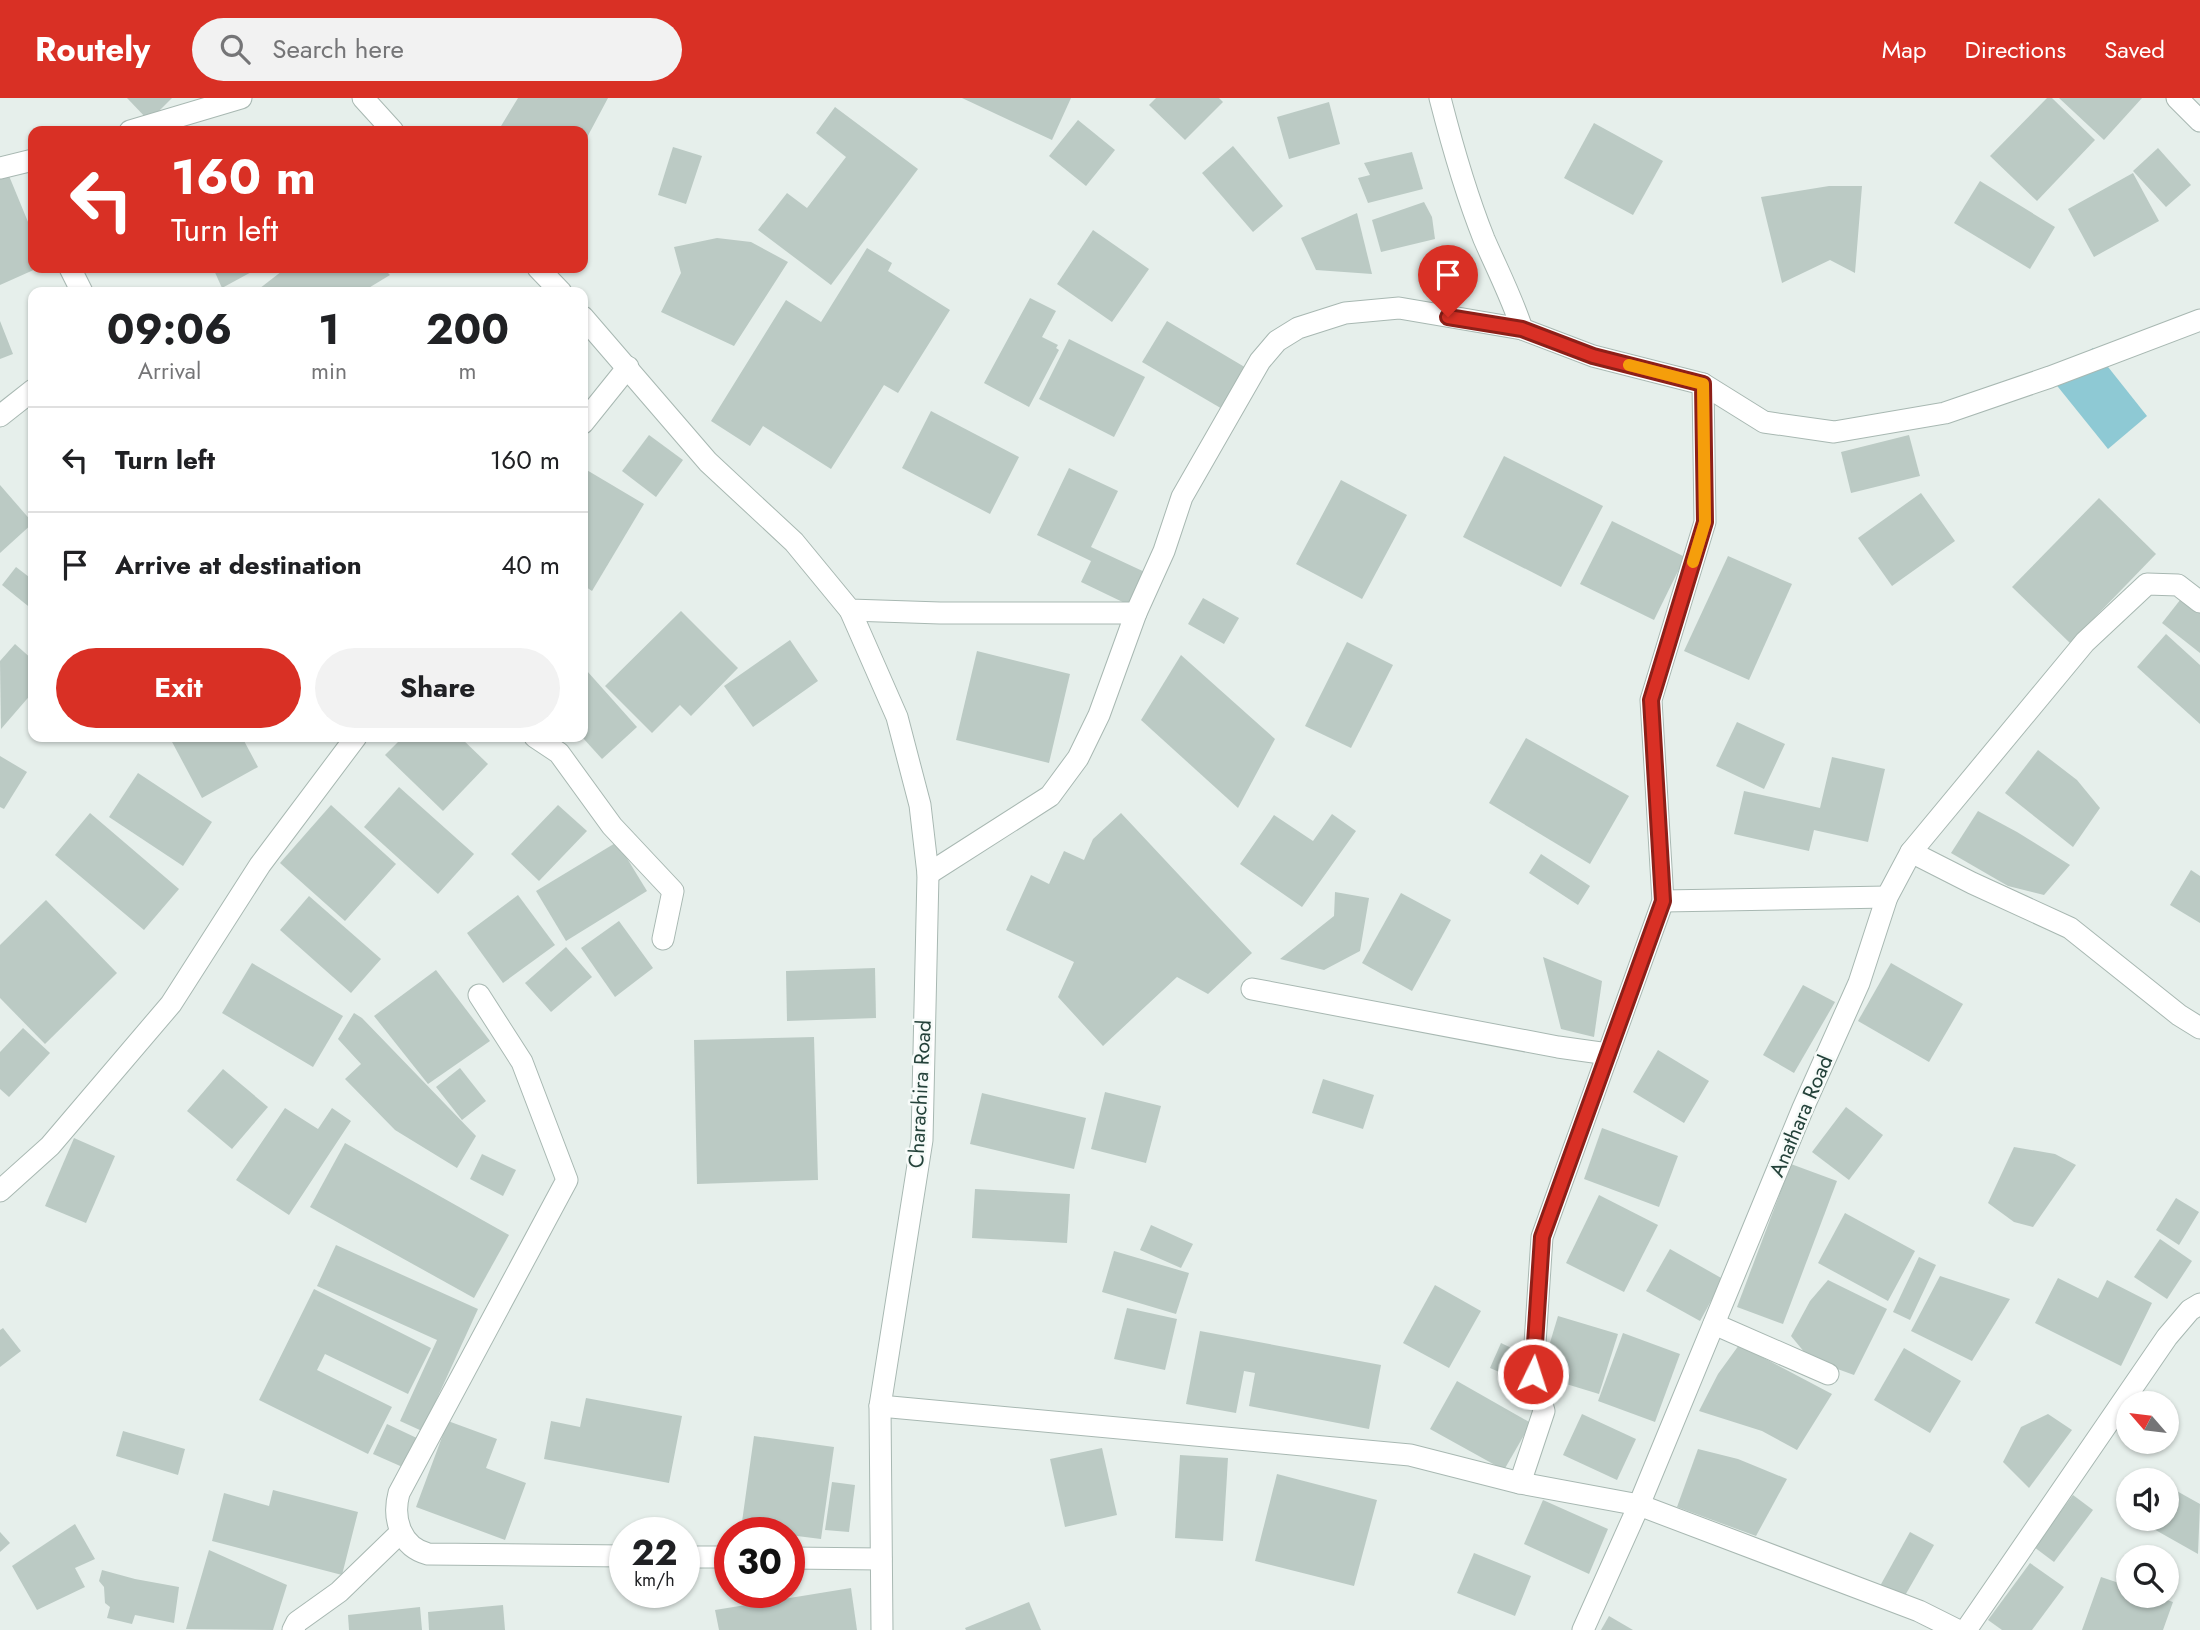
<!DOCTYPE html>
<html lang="en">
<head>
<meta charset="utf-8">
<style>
	:root { --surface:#fff; --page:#f2f2f2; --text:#202124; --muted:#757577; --line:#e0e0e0; --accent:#d93025 }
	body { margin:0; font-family:Jost,sans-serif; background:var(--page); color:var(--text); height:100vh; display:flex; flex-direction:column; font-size:26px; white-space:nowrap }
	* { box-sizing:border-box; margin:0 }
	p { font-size:23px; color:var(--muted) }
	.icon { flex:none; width:38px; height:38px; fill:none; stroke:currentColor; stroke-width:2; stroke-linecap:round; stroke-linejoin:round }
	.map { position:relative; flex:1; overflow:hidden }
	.side { position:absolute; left:28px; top:189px; width:560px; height:455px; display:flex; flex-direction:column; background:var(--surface); border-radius:14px; box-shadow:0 2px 5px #0004 }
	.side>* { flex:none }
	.top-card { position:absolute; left:28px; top:28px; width:560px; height:147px; border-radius:14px; box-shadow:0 2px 5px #0004; background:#d93025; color:#fff; overflow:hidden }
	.needle { width:46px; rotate:298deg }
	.buttons { position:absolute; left:2116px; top:1293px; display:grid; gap:14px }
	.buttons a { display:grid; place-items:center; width:63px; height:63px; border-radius:50%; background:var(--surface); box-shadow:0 2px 5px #0004; font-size:35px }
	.speed { position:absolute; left:609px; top:1419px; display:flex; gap:14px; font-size:35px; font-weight:700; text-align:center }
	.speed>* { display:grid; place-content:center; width:91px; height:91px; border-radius:50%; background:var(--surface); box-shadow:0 2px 5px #0004; line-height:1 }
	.speed small { font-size:18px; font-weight:400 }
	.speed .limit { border:10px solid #d22; background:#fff; color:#111 }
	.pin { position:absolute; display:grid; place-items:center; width:60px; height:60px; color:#fff; margin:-72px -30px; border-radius:50% 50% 50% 0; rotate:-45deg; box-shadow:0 0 7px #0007 }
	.pin .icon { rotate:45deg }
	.me { position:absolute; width:77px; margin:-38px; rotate:4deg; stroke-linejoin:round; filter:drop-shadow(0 0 5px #0008) }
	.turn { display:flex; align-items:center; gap:24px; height:147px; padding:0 28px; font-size:32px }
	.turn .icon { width:91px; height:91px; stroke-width:2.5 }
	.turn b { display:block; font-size:49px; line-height:60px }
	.eta { display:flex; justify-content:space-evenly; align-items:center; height:119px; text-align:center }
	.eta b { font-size:42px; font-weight:700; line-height:49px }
	.action { display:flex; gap:14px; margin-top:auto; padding:14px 28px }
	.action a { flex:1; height:80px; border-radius:42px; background:var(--accent); color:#fff; font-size:28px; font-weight:700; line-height:80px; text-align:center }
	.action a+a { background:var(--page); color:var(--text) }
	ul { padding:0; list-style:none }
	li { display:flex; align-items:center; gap:21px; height:105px; padding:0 28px; border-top:2px solid var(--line) }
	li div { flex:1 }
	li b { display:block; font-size:26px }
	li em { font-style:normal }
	header { display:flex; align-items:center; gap:42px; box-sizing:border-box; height:98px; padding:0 35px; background:var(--accent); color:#fff }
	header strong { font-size:33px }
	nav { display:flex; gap:38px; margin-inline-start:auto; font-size:24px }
	.search { width:490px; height:63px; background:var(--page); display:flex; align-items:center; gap:18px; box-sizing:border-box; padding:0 24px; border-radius:38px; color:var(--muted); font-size:26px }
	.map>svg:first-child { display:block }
	.water { fill:#8ec9d4 }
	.building { fill:#bbcac4 }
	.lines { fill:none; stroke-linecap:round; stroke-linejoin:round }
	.minor-casing { stroke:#a8b8b2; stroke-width:23 }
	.minor { stroke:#fff; stroke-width:21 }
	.route-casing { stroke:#8d1f18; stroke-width:18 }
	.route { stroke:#d93025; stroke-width:12 }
	.slow { stroke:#f59e0b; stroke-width:12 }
	.labels { text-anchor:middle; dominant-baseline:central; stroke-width:5; stroke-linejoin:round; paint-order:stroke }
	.street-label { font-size:21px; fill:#24423a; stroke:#f7fbf9 }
</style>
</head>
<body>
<header>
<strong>Routely</strong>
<div class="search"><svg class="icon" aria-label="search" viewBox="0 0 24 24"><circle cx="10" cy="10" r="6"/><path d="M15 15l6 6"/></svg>Search here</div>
<nav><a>Map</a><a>Directions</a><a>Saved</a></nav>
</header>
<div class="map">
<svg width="2200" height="1532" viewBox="0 0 2200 1532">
	<rect width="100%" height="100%" fill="#e6efeb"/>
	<path class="water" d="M2093,250L2147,318L2108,351L2050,279Z"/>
	<g class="building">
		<path d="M127,0H172L149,23Z"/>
		<path d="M518,0H608L583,47V33H498Z"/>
		<path d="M962,0H1071L1052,42Z"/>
		<path d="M1156,0H1219L1223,4L1185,42L1149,7Z"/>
		<path d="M2047,0H2052L2095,42L2037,103L1990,58Z"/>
		<path d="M2059,0H2142L2104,42Z"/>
		<path d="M1329,4L1340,46L1289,61L1277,19Z"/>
		<path d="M835,9L918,71L831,187L758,132L787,95L807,110L846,59L816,35Z"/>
		<path d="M1078,22L1115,52L1086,88L1049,58Z"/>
		<path d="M1594,25L1663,63L1633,117L1564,80Z"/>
		<path d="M1233,48L1283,108L1253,134L1202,75Z"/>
		<path d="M673,49L702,58L686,106L658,97Z"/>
		<path d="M2158,50L2191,87L2166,109L2133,73Z"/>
		<path d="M1412,54L1423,91L1368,105L1358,80L1370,77L1364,65Z"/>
		<path d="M7,73L33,136V170H38L0,187V76Z"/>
		<path d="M2133,75L2159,123L2094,159L2068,111Z"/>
		<path d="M1980,83L2055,129L2030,171L1954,125Z"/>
		<path d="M1829,88H1862L1855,175L1830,162L1782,185L1761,99Z"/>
		<path d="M1424,104L1432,119L1435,141L1381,154L1372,122Z"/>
		<path d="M1357,115L1372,176L1316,172L1301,140Z"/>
		<path d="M1093,132L1149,171L1112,224L1057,186Z"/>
		<path d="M717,140L751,144L788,164L734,248L661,214L681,175L674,149Z"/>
		<path d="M867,150L892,165L888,173L950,212L898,295L884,287L831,371L763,328L750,348L711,323L786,202L821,224Z"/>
		<path d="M213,170H259L222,190Z"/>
		<path d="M286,170H383L390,177L362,194H255Z"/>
		<path d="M1030,200L1056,213L1042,239L1058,247L1056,250L1059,252L1029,309L984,285Z"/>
		<path d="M0,223L13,256L0,261Z"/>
		<path d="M1167,223L1248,271L1224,312L1142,264Z"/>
		<path d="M1069,241L1145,279L1114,339L1039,301Z"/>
		<path d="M931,313L1019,359L990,416L902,370Z"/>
		<path d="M649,337L683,362L656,399L622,373Z"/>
		<path d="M1909,337L1920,378L1851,395L1841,354Z"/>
		<path d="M1504,358L1603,408L1561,489L1463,439Z"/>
		<path d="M1069,370L1118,393L1091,449L1149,476L1133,509L1081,484L1091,463L1037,437Z"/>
		<path d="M585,371L644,406L592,493L583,487V376Z"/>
		<path d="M1341,382L1407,417L1362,501L1296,466Z"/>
		<path d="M0,387L33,425L0,455Z"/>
		<path d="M1921,395L1955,443L1892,488L1858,440Z"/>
		<path d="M2099,400L2156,456L2070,545L2012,489Z"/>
		<path d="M1612,423L1685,459L1654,522L1580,486Z"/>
		<path d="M1728,458L1792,486L1749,582L1684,553Z"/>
		<path d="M16,469L33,482V512L2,487Z"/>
		<path d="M2184,497L2200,509V555L2162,525Z"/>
		<path d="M1203,500L1239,520L1224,546L1188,526Z"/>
		<path d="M681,513L738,570L691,618L680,607L652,635L605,588Z"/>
		<path d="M2166,536L2200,567V626L2137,569Z"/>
		<path d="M790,542L818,583L753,629L724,588Z"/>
		<path d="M1347,544L1393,567L1351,650L1305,628Z"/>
		<path d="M15,546L33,562V594L1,631L0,563Z"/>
		<path d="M977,553L1070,576L1049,665L956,642Z"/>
		<path d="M1181,557L1275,641L1238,710L1141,622Z"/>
		<path d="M587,573L637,629L602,661L583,640V577Z"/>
		<path d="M1737,624L1785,646L1764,691L1716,668Z"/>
		<path d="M176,639H242L258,669L202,700L171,642Z"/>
		<path d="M403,639H460L488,666L443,713L385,657Z"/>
		<path d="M1526,640L1629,698L1590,766L1489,705Z"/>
		<path d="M2038,652L2077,682L2100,710L2073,749L2005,695Z"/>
		<path d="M0,658L27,674L4,711L0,709Z"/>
		<path d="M1832,659L1885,671L1868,744L1814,732L1809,753L1734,736L1744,693L1820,710Z"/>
		<path d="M138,675L212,724L183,768L109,719Z"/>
		<path d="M399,689L474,756L438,796L364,729Z"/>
		<path d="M331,707L396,766L345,823L280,765Z"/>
		<path d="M558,707L587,733L539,783L511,756Z"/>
		<path d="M1978,713L2017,734L2070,767L2044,797L2008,788L1951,755Z"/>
		<path d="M90,715L179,791L144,832L55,757Z"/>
		<path d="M1121,715L1252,855L1208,896L1177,879L1103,948L1058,899L1074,864L1006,832L1031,777L1049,786L1064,753L1084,762L1093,741Z"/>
		<path d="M1332,716L1356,733L1302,809L1240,766L1274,717L1313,743Z"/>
		<path d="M617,744L647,793L566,843L536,793Z"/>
		<path d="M1541,756L1590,788L1578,807L1529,775Z"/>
		<path d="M2191,772L2200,778V825L2170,807Z"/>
		<path d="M1335,794L1369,800L1360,853L1324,872L1280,861L1334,818Z"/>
		<path d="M1401,795L1451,822L1412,893L1362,865Z"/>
		<path d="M518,797L555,847L503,885L467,835Z"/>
		<path d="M309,798L381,861L351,895L280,832Z"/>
		<path d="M46,802L117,875L45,946L0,900V847Z"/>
		<path d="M619,823L653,870L615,899L581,850Z"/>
		<path d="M566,849L592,879L551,914L525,885Z"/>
		<path d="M1543,859L1602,883L1594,939L1561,931Z"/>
		<path d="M252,865L343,918L313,969L222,915Z"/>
		<path d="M1891,865L1963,906L1929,964L1858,923Z"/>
		<path d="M875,870L876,920L787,923L786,873Z"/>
		<path d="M436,872L490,943L428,986L374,918Z"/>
		<path d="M1803,887L1835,904L1794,975L1763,957Z"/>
		<path d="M354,915L362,920L476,1038L457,1070L395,1032L345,981L361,966L338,941Z"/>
		<path d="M23,930L50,955L9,999L0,991V954Z"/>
		<path d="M814,939L818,1082L697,1086L694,942Z"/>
		<path d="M1658,952L1709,983L1684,1025L1633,994Z"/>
		<path d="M460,970L486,1003L462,1022L436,989Z"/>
		<path d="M223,971L268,1009L232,1051L187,1013Z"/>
		<path d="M1323,981L1374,997L1363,1031L1312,1015Z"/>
		<path d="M1105,994L1161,1008L1146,1065L1091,1051Z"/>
		<path d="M982,995L1086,1020L1074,1071L970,1046Z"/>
		<path d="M1846,1009L1883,1037L1849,1082L1812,1054Z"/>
		<path d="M285,1010L318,1031L332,1010L351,1023L289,1117L236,1082Z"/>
		<path d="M1602,1030L1678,1058L1659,1109L1584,1081Z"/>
		<path d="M74,1040L115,1058L86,1125L45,1108Z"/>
		<path d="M345,1045L509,1137L474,1200L310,1109Z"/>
		<path d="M2014,1049L2055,1056L2076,1067L2033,1129L2014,1124L1988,1105Z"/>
		<path d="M482,1056L516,1072L503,1098L470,1081Z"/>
		<path d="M1791,1066L1837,1083L1783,1226L1737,1209Z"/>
		<path d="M975,1091L1070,1096L1067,1145L972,1140Z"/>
		<path d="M1599,1097L1658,1127L1624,1194L1566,1165Z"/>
		<path d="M2176,1100L2199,1114L2179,1147L2156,1132Z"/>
		<path d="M1845,1115L1915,1153L1888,1203L1818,1165Z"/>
		<path d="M1151,1127L1193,1146L1181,1170L1140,1152Z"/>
		<path d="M2160,1141L2192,1163L2167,1201L2134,1179Z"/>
		<path d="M336,1147L478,1211L422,1333L400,1323L437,1242L317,1188Z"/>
		<path d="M1670,1151L1723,1181L1700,1223L1646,1193Z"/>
		<path d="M1114,1153L1189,1175L1176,1216L1102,1194Z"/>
		<path d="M1919,1159L1936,1167L1910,1222L1893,1214Z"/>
		<path d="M1940,1178L2010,1201L1972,1263L1911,1233Z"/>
		<path d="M2058,1180L2098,1200L2107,1182L2152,1205L2121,1268L2035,1225Z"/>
		<path d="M1828,1182L1887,1211L1854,1277L1810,1261L1791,1238L1810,1203Z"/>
		<path d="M1435,1187L1481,1213L1449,1270L1403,1245Z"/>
		<path d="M314,1191L431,1250L408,1296L325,1256L317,1272L392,1309L368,1356L259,1302Z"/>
		<path d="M1127,1210L1177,1221L1165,1272L1114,1261Z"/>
		<path d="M1558,1218L1618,1236L1599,1296L1540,1278Z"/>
		<path d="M3,1230L21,1253L0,1269V1232Z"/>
		<path d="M1200,1233L1381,1267L1369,1331L1249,1308L1255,1275L1244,1273L1236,1315L1186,1306Z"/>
		<path d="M1623,1235L1680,1256L1655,1324L1598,1303Z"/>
		<path d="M1501,1245L1524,1256L1513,1280L1490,1270Z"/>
		<path d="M1739,1247L1832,1296L1797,1352L1762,1333L1699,1313L1718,1276Z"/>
		<path d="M1904,1250L1961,1283L1930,1335L1874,1302Z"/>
		<path d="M1457,1283L1531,1325L1504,1372L1430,1331Z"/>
		<path d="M586,1300L682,1318L669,1385L544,1361L551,1323L580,1329Z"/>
		<path d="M1582,1316L1636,1341L1617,1382L1563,1357Z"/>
		<path d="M2048,1316L2072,1332L2029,1390L2003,1364L2021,1329Z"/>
		<path d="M448,1323L497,1341L486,1370L526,1385L505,1442L416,1409Z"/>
		<path d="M387,1326L421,1342L407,1371L373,1356Z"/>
		<path d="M123,1333L185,1351L178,1377L116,1358Z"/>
		<path d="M754,1338L834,1349L821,1441L789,1437V1435L741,1431Z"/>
		<path d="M1102,1350L1117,1417L1065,1429L1050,1361Z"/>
		<path d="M1698,1351L1738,1361L1787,1381L1756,1438L1677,1409Z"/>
		<path d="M1180,1357L1228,1360L1223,1443L1175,1440Z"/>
		<path d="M1277,1376L1377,1402L1354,1488L1255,1463Z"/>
		<path d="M832,1384L855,1387L849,1434L825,1432Z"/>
		<path d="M2166,1387L2200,1406L2198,1456L2136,1421H2166Z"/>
		<path d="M273,1392L358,1414L342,1477L212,1443L224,1395L269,1408Z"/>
		<path d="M2073,1397L2093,1412L2054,1464L2034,1449Z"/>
		<path d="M1543,1402L1608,1431L1589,1476L1524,1446Z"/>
		<path d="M75,1426L95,1461L75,1470L85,1489L37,1512L12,1468Z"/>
		<path d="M0,1434L10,1445L0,1454Z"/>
		<path d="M1910,1434L1934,1447L1903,1501L1880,1488Z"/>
		<path d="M209,1452L287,1487L273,1532L186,1531Z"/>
		<path d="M1474,1455L1531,1478L1515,1518L1457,1495Z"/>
		<path d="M2030,1465L2064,1489L2032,1532H2002L1988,1522Z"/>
		<path d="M102,1472L135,1481L179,1489L174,1525L135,1517L132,1526L107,1520L110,1509L105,1505L104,1489L99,1483Z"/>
		<path d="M2101,1479L2128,1488V1498H2155L2173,1504L2163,1532H2082Z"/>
		<path d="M851,1490L857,1532H719L715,1512Z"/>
		<path d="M1029,1504L1041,1532H966L965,1530Z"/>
		<path d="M503,1507L505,1532H429L428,1514Z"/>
		<path d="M420,1509L422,1532H349L348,1517Z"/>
		<path d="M1609,1518L1633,1532H1601Z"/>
	</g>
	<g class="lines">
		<defs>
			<g id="minor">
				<path d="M363,0L393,33"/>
				<path d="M1440,0C1452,47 1466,96 1484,141C1497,171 1512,200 1522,231"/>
				<path d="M2177,0L2200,23"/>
				<path d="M130,33L241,0"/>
				<path d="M0,70L33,62"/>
				<path d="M70,170L82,194"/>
				<path d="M538,170L561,194"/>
				<path d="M583,219L708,364L794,444L850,512L940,515H1136L1164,453L1182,399L1260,263L1277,243L1298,230L1345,215L1399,210L1522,231L1593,258L1703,286L1764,324L1834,334L1945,315L2050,279L2200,222"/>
				<path d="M0,318L33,292"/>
				<path d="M583,325L628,269"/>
				<path d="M850,512L897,619L920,707L928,776L922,1042L880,1308L882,1532"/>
				<path d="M535,639L559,655L612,728L673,793L663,841"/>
				<path d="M1911,754L1972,785L2070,830L2179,917L2200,930"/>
				<path d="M928,776L1050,698L1078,660L1099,617L1136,515"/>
				<path d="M1663,803L1887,799"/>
				<path d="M1252,891L1558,949L1608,956"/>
				<path d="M479,897L522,964L567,1082L399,1395C392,1421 401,1449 428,1456L625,1458"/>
				<path d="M0,1093L50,1048L171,906L260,767L356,639"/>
				<path d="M1714,1226L1828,1276"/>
				<path d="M880,1308L1410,1357L1520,1385L1639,1407L1919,1513L1957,1532"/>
				<path d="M1520,1385L1544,1313L1533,1276L1542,1139L1663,803L1651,602L1705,424L1703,286"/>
				<path d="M684,1459H730"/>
				<path d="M789,1460L881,1461"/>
				<path d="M293,1532L297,1524L339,1494L401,1434"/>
				<path d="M1583,1532L1639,1407L1803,1010L1859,885L1887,799L1911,754L2085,544L2147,486L2178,487L2200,504"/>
				<path d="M1966,1532L2167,1239L2190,1212L2200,1206"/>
			</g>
		</defs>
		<use href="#minor" class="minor-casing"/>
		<use href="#minor" class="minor"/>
	</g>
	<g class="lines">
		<defs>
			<path id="route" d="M1448,219L1522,231L1593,258L1703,286L1705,424L1651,602L1663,803L1542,1139L1533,1276"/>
		</defs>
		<use href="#route" class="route-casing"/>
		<use href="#route" class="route"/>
		<path class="slow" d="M1629,267L1703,286L1705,424L1693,464"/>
	</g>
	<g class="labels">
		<g class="street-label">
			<text transform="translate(920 996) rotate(-87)">Charachira Road</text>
			<text transform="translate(1801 1018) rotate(-67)">Anathara Road</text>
		</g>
	</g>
</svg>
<div class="buttons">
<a><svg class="needle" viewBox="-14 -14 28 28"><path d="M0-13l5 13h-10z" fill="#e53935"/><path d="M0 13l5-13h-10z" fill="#757577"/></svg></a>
<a><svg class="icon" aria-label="sound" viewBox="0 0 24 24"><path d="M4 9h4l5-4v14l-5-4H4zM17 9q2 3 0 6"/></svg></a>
<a><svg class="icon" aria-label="search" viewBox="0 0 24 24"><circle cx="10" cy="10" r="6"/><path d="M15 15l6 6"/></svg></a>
</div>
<div class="speed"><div>22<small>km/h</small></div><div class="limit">30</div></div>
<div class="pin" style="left:1448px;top:219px;background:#d93025"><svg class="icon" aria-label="arrive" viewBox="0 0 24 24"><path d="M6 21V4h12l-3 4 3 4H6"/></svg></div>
<svg class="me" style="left:1533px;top:1276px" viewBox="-20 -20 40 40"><circle r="17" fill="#d93025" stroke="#fff" stroke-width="3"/><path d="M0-11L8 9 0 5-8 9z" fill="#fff"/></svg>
<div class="top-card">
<div class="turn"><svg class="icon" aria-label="left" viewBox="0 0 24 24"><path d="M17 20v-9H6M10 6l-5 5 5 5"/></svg><div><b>160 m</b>Turn left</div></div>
</div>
<section class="side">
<div class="eta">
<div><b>09:06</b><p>Arrival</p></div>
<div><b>1</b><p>min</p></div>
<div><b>200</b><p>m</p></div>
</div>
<ul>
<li><svg class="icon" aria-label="left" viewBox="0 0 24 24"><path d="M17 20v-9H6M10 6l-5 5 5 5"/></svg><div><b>Turn left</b></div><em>160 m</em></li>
<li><svg class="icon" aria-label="arrive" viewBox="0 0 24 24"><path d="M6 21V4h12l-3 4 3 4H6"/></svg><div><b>Arrive at destination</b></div><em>40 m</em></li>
</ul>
<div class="action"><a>Exit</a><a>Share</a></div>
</section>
</div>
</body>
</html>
